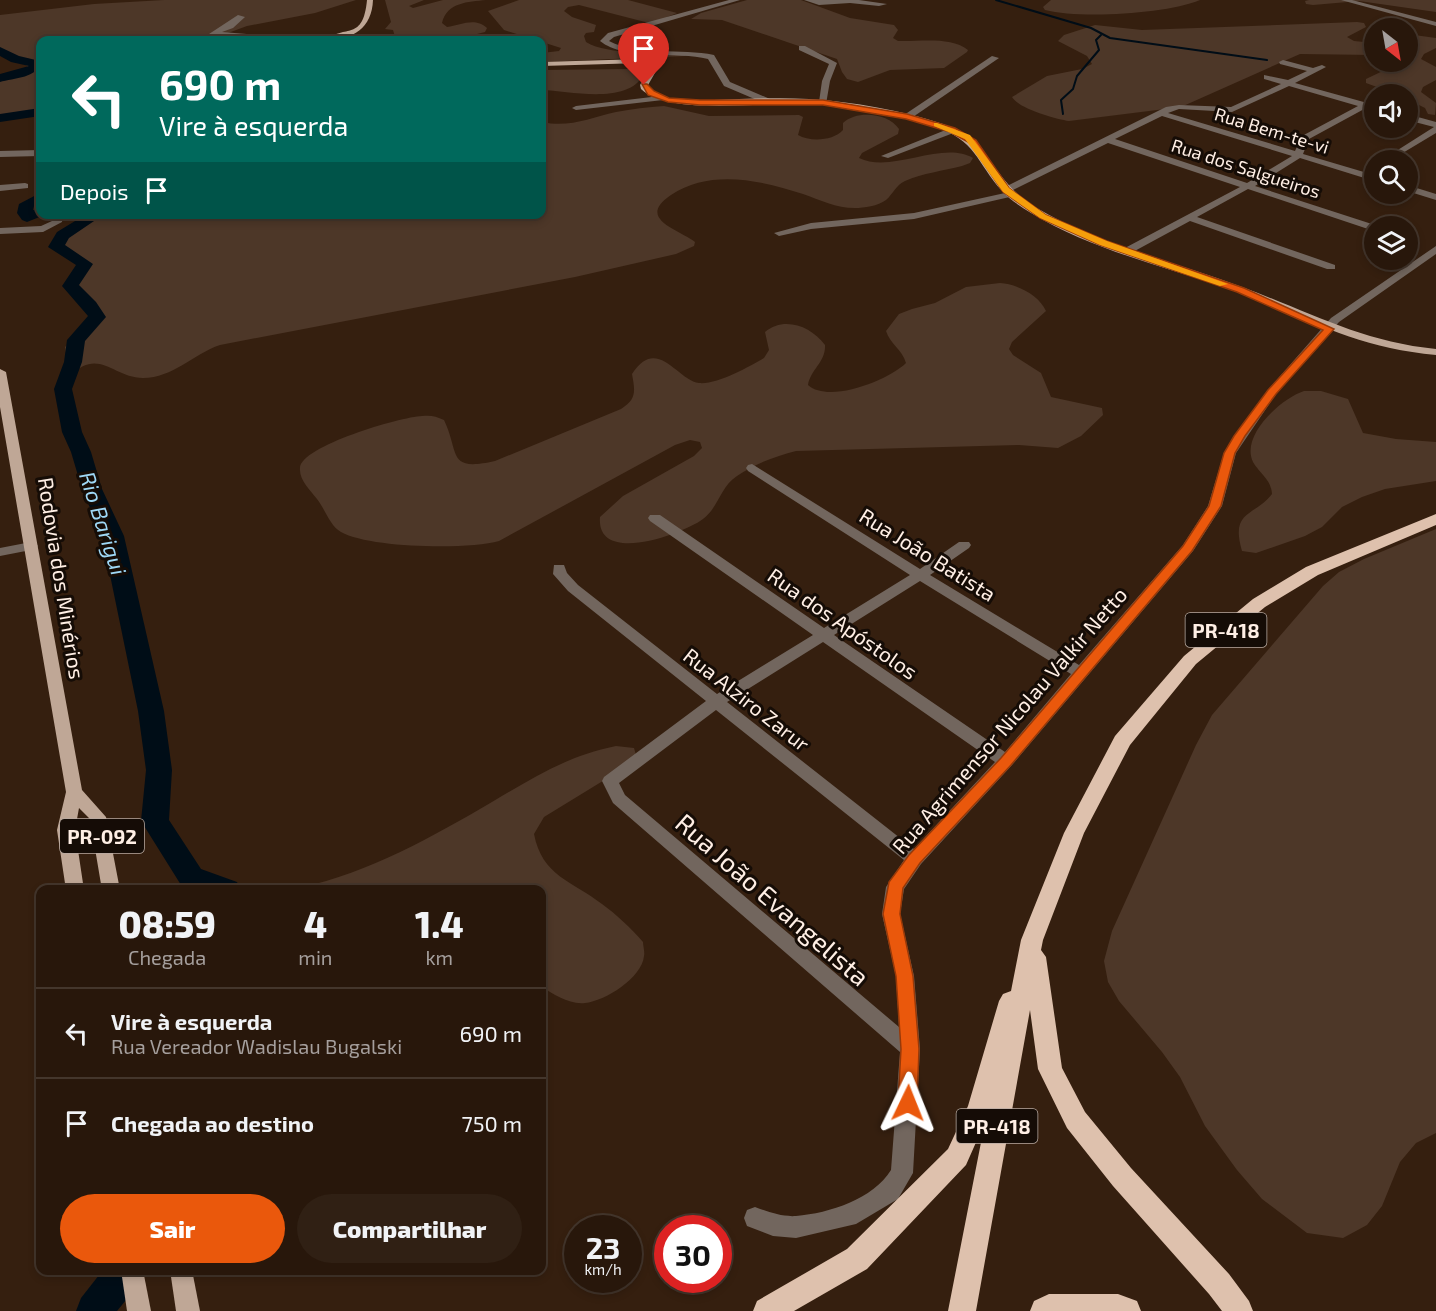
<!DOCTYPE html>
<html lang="pt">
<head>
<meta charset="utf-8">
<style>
	:root { --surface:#28170b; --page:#302014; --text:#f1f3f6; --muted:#a59f9d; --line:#44362c; --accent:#ea580c }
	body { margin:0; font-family:"Exo 2",sans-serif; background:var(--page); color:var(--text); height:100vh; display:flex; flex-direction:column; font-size:22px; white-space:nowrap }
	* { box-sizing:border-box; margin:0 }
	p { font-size:20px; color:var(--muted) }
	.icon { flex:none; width:33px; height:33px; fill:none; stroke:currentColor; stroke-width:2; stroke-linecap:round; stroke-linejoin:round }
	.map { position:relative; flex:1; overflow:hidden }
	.drawer { position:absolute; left:36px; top:885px; width:510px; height:390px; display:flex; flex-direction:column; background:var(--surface); border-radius:12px; box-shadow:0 3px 9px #0003,0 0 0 2px var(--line) }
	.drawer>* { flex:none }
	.top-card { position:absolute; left:36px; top:36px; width:510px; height:183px; border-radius:12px; box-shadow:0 3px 9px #0003,0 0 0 2px var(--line); background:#00695c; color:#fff; overflow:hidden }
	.needle { width:39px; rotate:149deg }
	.buttons { position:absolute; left:1364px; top:18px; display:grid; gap:12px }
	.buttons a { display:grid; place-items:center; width:54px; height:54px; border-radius:50%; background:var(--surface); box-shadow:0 3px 9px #0003,0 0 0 2px var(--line); font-size:30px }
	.speed { position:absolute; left:564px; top:1215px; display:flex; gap:12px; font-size:30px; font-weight:700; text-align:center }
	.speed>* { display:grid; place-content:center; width:78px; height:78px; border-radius:50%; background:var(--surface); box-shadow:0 3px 9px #0003,0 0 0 2px var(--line); line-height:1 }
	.speed small { font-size:15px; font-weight:400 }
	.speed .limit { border:9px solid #d22; background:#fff; color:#111 }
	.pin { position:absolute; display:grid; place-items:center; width:51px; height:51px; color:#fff; margin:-62px -26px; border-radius:50% 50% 50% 0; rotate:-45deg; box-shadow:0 0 6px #0007 }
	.pin .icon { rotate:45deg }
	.me { position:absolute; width:66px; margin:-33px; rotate:2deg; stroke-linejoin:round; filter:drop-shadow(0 0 4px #0008) }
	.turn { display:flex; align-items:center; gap:21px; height:126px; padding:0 24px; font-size:27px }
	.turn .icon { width:78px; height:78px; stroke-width:2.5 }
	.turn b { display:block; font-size:42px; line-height:51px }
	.then { display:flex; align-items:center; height:57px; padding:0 24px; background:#0003; gap:12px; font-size:22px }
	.eta { display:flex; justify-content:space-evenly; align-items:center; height:102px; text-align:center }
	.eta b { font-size:36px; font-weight:800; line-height:42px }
	.cta { display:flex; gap:12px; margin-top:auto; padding:12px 24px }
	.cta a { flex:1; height:69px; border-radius:36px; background:var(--accent); color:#fff; font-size:24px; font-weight:800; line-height:69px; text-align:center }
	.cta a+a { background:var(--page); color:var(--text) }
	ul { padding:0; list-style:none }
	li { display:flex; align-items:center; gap:18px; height:90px; padding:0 24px; border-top:2px solid var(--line) }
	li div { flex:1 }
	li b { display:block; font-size:22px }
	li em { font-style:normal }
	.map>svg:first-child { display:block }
	.green { fill:#4d3728 }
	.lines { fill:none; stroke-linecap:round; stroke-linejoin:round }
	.stream { stroke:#000d17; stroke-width:2 }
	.river { fill:#000d17; fill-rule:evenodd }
	.minor { fill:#72665e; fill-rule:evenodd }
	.major { fill:#bfa796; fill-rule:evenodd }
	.highway { fill:#dec1ad; fill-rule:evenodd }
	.route { fill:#ea580c; stroke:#983908; stroke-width:1.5 }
	.slow { fill:#f59e0b }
	.labels { text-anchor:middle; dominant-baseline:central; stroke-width:6; stroke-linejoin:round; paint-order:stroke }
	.far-street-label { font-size:18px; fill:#ffefe5; stroke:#150c06 }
	.shield { fill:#150c06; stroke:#b9aba2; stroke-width:1.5 }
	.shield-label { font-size:20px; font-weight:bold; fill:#ffefe5 }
	.street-label { font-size:21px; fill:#ffefe5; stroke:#150c06 }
	.water-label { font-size:22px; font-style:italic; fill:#9fd8f6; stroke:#150c06 }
	.near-street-label { font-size:26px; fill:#ffefe5; stroke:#150c06 }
</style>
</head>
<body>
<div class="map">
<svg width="1436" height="1311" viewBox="0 0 1436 1311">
	<rect width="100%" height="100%" fill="#351f0f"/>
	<g class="green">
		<path d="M164,0H356L315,13L247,26L228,33L280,40H40V111L0,116V76L21,71L28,66L0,55V15L94,4Z"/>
		<path d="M385,0H424L409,6L413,8L443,0H486C468,2 447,2 442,23L447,27C461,25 475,17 487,28L485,32L473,35H452L424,40H396L393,30L385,29L391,22Z"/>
		<path d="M519,0H628L677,13L667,17L666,19L649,23L579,5L568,7L564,11L572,17L596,25L594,32L586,33L584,36L586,42C609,56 657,51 685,54V56L542,62V53L559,51L561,48L504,30L488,11Z"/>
		<path d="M747,0H801L850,18L894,25L898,30L893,38L898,41C919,42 950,36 968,50L967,52L944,68L890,70L858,82L847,79L842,72L837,59L722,20L691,19L701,13Z"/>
		<path d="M1051,0H1200C1166,14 1080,19 1045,10L1043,7Z"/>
		<path d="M1309,0H1436V12L1359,1L1313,5L1306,4L1305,1Z"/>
		<path d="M1357,22L1364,23L1366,27L1347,37L1354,41L1374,43V55L1300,54L1181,107L1069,121C1056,119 1019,109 1012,97L1047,76L1082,69L1092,64L1087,56L1058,41L1064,35L1095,25L1142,30Z"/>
		<path d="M1407,34L1436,38V48L1424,54L1421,59L1436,67V80L1423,87L1421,92L1436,103L1435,115L1428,114L1425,108L1407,99V94H1396L1366,83V79L1391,67L1393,62H1407Z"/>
		<path d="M630,69L643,72V75C628,105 569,91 542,90V70Z"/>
		<path d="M664,106L709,116L799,115L803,117L798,135C810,142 833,141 843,130V123C857,110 888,113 899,129L898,134L862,153L859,158C892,174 942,140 973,158L970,163L962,166C943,171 923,173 905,181C896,185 893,194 886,200C878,206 864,208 855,208C836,208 820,200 803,194C760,180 710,169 671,195C635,219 680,230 695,242L694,246L676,254L575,277L220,345C193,354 173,378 143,378C113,378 99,347 70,376L65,347L88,326L89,316L72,295L80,263L58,247L55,239L81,224L79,215L542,214V142L544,138L542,137V122C569,128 590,118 616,112C632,109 648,107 664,106Z"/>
		<path d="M1000,283C1017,284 1039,295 1046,311L1012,342L1009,349L1013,355L1041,373L1051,397L1102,408L1103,415L1081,436L1058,448L1019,445L796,451C776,456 754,464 737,476C720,487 719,507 703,519C683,534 596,566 600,517L623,496L694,456L702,448L700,442L690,440L675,445L499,541C468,550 369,548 341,532C330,526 325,509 317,499C310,490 299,480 300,468C301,446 400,417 422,416C430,415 436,416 444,420C460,453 446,472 495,461L621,409C637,399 635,391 632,374C657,335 677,380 699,383C716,385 749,367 764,358L769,350L765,332C784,316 811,326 825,345C826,362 811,369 808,385C829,404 889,380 906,363C902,349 890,344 886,331L899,314L912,309L935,303L966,287Z"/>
		<path d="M1304,391H1321L1348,399L1363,433L1396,439L1436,442V481L1385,489L1362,497L1342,507L1322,527L1305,536L1256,553L1242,551C1230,510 1254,517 1272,494C1271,479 1260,474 1253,462C1240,435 1282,398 1304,391Z"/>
		<path d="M1436,529V1133L1416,1143L1400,1162L1382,1206L1367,1225L1343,1238L1307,1233L1262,1199L1237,1170L1205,1126L1180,1077L1162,1052L1119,1001L1108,982L1104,961L1112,931L1196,745L1212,715L1323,586L1339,572L1364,559Z"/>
		<path d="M616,746L634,748L636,755L624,768L544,817L534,834C542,876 572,881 602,904C617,915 631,928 643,942C643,946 645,952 644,956C642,978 605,1001 585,1003C570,1005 553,994 542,987V890H288C357,878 421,843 480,809C527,782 562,757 616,746Z"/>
	</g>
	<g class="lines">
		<g class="stream">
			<path d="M996,0L1091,28L1110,38L1267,60"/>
			<path d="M1063,114L1061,100L1073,89L1077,76L1099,50L1096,40L1101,35"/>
		</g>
		<g class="river">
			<path d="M0,47L19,56L40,61C40,78 13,78 0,82V74L29,66L11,62L0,56Z"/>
			<path d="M40,108V116L0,122V114Z"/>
			<path d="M40,193V203L34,206L33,210L40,209V214H47L27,222L22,220L17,213L19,204Z"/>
			<path d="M78,214H93L97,219L69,238L65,245L93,264L79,285L96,302L106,317L85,341L82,362L72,389L82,432L91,452L102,489L124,536L164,711L172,770L169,820L201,869L237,882L241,890H193L181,885L141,821L146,770L138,711L102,536L82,489L71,452L62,432L54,389L64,362L67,340L88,316L62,286L76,265L48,247L57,232L80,218Z"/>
			<path d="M103,1270H145L140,1283L117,1311H76L81,1298Z"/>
		</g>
		<g class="minor">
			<path d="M729,0H740L614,37L609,41C636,56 682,48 714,55L730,82L770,99V103H764L724,86L708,59C677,51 625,61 600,41L608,33Z"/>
			<path d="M804,0H859L887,4L879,6L850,3L819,5Z"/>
			<path d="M1341,0H1352L1436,22V26Z"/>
			<path d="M238,15L245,17L233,28L222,32L296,38L300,40L213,36L209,34Z"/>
			<path d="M799,46H805L837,63L830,81L826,104L819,102L822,81L829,64L799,50Z"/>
			<path d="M992,56L999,58L910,119H904V115Z"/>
			<path d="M1283,60L1313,68L1322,65L1326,67L1295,83L1371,104V108H1366L1309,139L1303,154L1374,175V181L1300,158L1255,186L1378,226H1374V231L1248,189L1197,217L1335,265V269H1327L1190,221L1131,253H1123V249L1240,187L1108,143L1011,191L1014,192V196L914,219L811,229L779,236L774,233L811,223L914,213L1005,193L1001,190L1003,188L1166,107L1179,105L1231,107L1281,84L1264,79V75L1288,80L1307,71L1280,64L1279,62ZM1289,86L1358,106L1302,136L1295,151L1168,113L1179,109L1232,112ZM1162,116L1292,156L1247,183L1115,139Z"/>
			<path d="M660,96L664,98L663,100L576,110L572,108L576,106Z"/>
			<path d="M1407,114L1436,122V133L1391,160H1382L1434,127L1407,120Z"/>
			<path d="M953,127L957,130L956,132L888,158L881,156Z"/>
			<path d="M40,150V156L0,157V151Z"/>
			<path d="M25,183L28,184V188L0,191V185Z"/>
			<path d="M1407,185L1436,194V200L1407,191Z"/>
			<path d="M53,214H63L62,222L43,232L0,234V228L41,226L52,221Z"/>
			<path d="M1436,246V254L1339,322L1276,394L1236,453L1222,506L1193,551L1012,765L921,864L904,889L900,914L914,976L920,1049L913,1173L898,1199L856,1224L796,1238L773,1236L747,1226L744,1218L747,1210L755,1207C768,1212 782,1217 796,1216C830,1213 873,1199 891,1170L900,1052L613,803L602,781L604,777L706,701L568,591L553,574L554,565H564L567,573L578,585L717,694L813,635L650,521L648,518L650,515H660L824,628L910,575L748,471L746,468L748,465L752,464L920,569L959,542H969L971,545L969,548L930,575L1079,665L1183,545L1208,506L1224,453L1268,390L1331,318ZM920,581L1071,674L1005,752L834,635ZM823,642L995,762L914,849L727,702ZM716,710L904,860L886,887L882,914L896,976L899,1027L625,795L619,783Z"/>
			<path d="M31,542L36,543L38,546L36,549L0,556V548Z"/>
		</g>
		<g class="major">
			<path d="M367,0H373C372,28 353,40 326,40C345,24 363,42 367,0Z"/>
			<path d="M642,59L659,66L648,85L649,88C654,91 659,95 664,97C680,102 698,100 714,100C746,99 778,97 809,99C855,102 900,110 943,124C990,140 993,182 1035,207C1100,246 1173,261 1242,287C1310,312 1362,342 1436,349V355C1357,348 1306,318 1234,291C1165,266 1094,251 1031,213C1020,206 1010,200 1002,191C976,162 976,140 935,127C894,114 852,107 810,104C768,101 671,117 641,89L640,85L651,67L641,63L542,66V62Z"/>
			<path d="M0,369L6,372L82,790L106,817L120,890H102L90,819L79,808L75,830L84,890H66L57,830L66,792L0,407Z"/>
			<path d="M121,1270H143L151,1311H127Z"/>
			<path d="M170,1270H192L200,1311H176Z"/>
		</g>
		<g class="highway">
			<path d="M1436,514V525L1318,575L1265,607L1196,664L1130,745L1084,833L1043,940L1041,950L1046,957L1062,1068L1085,1112L1131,1168L1229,1274L1249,1301L1253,1311H1222L1209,1294L1113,1186L1067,1128L1038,1069L1030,1010L976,1311H948L985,1122L966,1165L867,1269L794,1311H753L757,1301L847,1249L948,1149L968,1106L999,1001L1003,994L1011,991L1021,940L1064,833L1115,736L1184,656L1253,599L1306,567Z"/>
			<path d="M1049,1294H1118L1137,1301L1141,1311H1030L1034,1301Z"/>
		</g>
	</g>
	<path class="route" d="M642,84H647L654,91L669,98L700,100H823L907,114L955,128L976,140L1009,188L1046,215L1107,241L1244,288L1334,329L1276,394L1245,436L1235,453L1221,506L1192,551L1011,765L920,863L903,888L900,914L913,976L919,1049L917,1103L914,1109L908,1112L901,1109L898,1103L901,1049L896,976L883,914L889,882L909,855L1001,758L1183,546L1209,506L1224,453L1234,436L1268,390L1323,330L1237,292L1100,245L1040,218L1003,192L970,143L950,132L906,119L823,105H700L668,102L648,95Z"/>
	<path class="slow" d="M937,123L970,135L1009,188L1046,215L1107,241L1228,284L1220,286L1100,245L1040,218L1003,192L965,139L934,126V123Z"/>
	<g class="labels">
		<g class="far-street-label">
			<text transform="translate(1272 130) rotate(17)">Rua Bem-te-vi</text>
			<text transform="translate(1246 168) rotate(18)">Rua dos Salgueiros</text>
		</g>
		<g class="shield">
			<rect x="1185.5" y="613" width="81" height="34" rx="4.5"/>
			<rect x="60" y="819" width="84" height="34" rx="4.5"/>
			<rect x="956.5" y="1109" width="81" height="34" rx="4.5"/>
		</g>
		<g class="shield-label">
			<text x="1226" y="630">PR-418</text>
			<text x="102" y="836">PR-092</text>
			<text x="997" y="1126">PR-418</text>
		</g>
		<g class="street-label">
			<text transform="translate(928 554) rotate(32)">Rua João Batista</text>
			<text transform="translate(62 578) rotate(81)">Rodovia dos Minérios</text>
			<text transform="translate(843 623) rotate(35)">Rua dos Apóstolos</text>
			<text transform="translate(747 699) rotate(38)">Rua Alziro Zarur</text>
			<text transform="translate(1009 720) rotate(-49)">Rua Agrimensor Nicolau Valkir Netto</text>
		</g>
		<g class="water-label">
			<text transform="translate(104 523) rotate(72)">Rio Barigui</text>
		</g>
		<g class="near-street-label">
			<text transform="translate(773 899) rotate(41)">Rua João Evangelista</text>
		</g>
	</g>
</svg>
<div class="buttons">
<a><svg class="needle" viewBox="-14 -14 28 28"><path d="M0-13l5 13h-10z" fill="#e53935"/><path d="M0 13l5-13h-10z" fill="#a59f9d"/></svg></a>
<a><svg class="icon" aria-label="sound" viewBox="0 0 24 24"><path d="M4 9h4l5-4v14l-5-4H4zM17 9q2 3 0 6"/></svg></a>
<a><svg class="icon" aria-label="search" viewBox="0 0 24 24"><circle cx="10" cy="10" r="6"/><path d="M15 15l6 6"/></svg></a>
<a><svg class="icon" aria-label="layers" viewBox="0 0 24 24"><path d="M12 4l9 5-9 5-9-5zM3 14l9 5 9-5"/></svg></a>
</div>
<div class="speed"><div>23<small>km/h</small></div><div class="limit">30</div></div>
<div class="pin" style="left:644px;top:85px;background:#d93025"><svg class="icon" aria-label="arrive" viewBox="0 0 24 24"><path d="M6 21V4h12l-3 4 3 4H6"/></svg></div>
<svg class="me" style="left:908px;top:1103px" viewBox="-20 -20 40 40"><path d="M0-17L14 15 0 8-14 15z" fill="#ea580c" stroke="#fff" stroke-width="4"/></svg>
<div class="top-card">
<div class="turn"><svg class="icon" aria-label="left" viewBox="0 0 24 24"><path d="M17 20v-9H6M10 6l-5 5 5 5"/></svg><div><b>690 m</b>Vire à esquerda</div></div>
<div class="then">Depois<svg class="icon" aria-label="arrive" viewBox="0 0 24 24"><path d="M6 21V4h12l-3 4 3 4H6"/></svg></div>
</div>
<section class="drawer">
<div class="eta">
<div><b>08:59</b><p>Chegada</p></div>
<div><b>4</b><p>min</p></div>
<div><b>1.4</b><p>km</p></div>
</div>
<ul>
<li><svg class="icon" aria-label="left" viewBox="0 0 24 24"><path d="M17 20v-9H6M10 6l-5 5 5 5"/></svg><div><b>Vire à esquerda</b><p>Rua Vereador Wadislau Bugalski</p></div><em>690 m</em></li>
<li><svg class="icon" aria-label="arrive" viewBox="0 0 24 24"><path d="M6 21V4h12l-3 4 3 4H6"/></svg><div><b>Chegada ao destino</b></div><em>750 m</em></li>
</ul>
<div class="cta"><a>Sair</a><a>Compartilhar</a></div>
</section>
</div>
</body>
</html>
